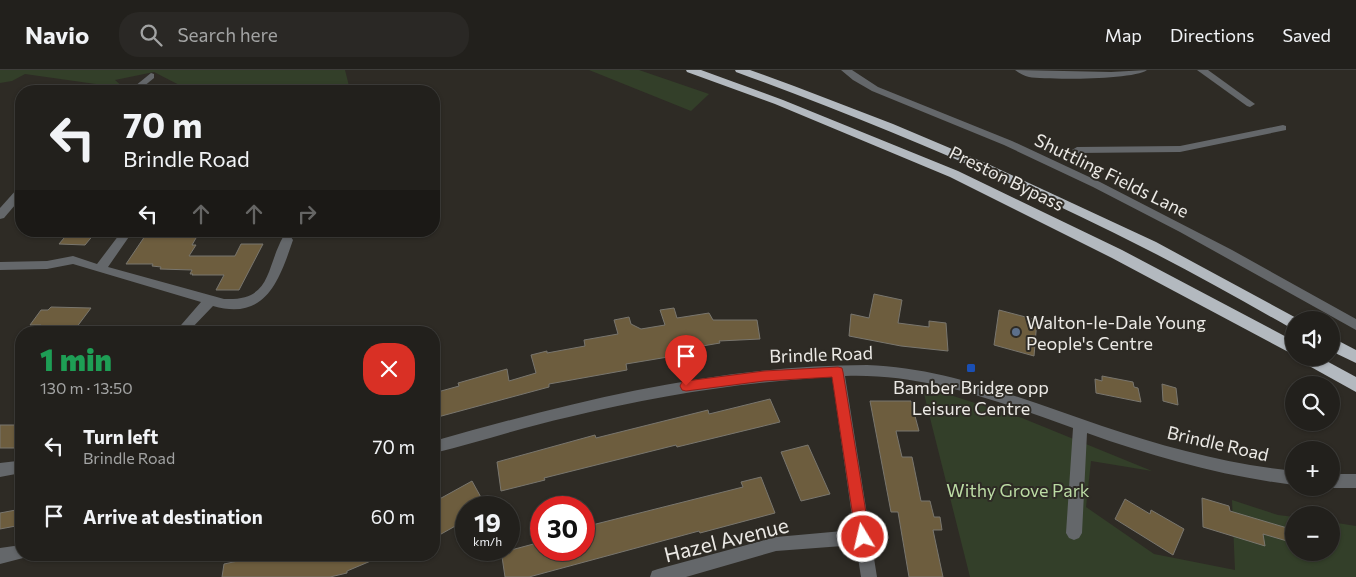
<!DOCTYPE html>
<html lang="en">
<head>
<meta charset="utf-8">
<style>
	:root { --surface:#22201c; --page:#2a2825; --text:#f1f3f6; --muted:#a2a3a3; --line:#3f3e3b }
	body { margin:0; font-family:Commissioner,sans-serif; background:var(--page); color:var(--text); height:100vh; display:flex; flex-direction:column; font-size:19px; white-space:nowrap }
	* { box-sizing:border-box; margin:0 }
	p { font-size:16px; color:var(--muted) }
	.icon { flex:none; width:28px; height:28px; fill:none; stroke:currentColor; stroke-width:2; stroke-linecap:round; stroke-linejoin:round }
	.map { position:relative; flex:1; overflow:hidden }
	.panel { position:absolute; left:15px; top:256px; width:425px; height:235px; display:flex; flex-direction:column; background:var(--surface); border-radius:20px; box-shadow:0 1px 4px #0004,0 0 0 1px var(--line) }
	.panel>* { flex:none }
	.top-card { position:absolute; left:15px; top:15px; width:425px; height:152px; border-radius:20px; box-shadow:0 1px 4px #0004,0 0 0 1px var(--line); background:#22201c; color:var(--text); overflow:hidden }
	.tools { position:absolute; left:1285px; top:241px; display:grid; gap:10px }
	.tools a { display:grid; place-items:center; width:55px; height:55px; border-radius:50%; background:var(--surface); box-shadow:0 1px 4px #0004,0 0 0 1px var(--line); font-size:25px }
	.speed { position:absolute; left:455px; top:426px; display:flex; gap:10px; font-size:25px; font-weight:700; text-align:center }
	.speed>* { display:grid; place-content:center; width:65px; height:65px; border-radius:50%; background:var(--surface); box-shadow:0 1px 4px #0004,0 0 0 1px var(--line); line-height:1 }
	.speed small { font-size:12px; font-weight:400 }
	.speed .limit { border:8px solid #d22; background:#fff; color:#111 }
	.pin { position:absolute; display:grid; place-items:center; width:42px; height:42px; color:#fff; margin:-51px -21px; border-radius:50% 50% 50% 0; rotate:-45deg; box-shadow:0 0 5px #0007 }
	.pin .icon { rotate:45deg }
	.me { position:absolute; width:55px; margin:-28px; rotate:351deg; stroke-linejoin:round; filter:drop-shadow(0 0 4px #0008) }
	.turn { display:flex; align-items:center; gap:18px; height:105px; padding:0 25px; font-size:22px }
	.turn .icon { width:65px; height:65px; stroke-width:2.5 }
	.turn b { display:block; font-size:35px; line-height:42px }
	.lanes { display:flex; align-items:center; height:48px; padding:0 25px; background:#0003; justify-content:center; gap:25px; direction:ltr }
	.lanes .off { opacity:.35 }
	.round { display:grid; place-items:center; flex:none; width:52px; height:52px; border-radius:20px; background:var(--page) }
	.headline { display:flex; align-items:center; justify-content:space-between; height:85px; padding:0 25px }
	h1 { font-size:30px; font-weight:800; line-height:38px; color:#1e9e55 }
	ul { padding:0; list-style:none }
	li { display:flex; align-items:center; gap:15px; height:70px; padding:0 25px }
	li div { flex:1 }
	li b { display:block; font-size:19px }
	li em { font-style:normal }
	header { display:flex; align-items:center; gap:30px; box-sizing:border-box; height:70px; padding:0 25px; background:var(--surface); border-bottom:1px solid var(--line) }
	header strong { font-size:24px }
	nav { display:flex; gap:28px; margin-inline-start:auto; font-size:18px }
	.search { width:350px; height:45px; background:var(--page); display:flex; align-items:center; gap:12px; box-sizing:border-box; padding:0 18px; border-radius:20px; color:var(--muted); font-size:19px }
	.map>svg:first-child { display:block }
	.green { fill:#333f29 }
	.building { fill:#6d5d3e; stroke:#79766e }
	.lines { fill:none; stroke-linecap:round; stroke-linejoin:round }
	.minor { fill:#64676a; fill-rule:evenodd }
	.highway { fill:#b3b9bf; fill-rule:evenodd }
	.route { fill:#d93025; stroke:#8d1f18 }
	.service-dot { fill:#5c6f8a; stroke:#2e2b25; stroke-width:2 }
	.transit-dot { fill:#1a4fb4; stroke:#2e2b25; stroke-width:2 }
	.labels { text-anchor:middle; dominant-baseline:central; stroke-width:4; stroke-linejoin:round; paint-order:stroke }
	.street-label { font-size:18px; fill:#ebe9e5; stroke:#2e2b25 }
	.poi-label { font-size:18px; fill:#ebe9e5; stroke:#2e2b25; text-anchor:start }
	.park-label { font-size:18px; fill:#bbdba4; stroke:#2e2b25 }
	.near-street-label { font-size:21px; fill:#ebe9e5; stroke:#2e2b25 }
</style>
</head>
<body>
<header>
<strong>Navio</strong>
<div class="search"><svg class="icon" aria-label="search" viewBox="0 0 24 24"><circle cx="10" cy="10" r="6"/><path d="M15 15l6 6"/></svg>Search here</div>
<nav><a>Map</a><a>Directions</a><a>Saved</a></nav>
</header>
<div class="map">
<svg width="1356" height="507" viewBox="0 0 1356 507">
	<rect width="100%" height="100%" fill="#2e2b25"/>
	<g class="green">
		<path d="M0,0H345L349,16H306L249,21H191L154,2L115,10L124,18L25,4L12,11L0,13Z"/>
		<path d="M589,0H639L709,24L691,41Z"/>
		<path d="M922,316L1022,348L1152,401L1091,391L1086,437L1154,484L1235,500L1232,430L1278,445L1294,447V482H1331V452L1356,456V507H970Z"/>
	</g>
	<g class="building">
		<path d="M167,161H200L192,175H196L189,186H235L241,174H263L239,220H216L224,205H192L193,204H190L192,200L160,199L161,197L152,196L153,194H126L145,166H164Z"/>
		<path d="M69,162L95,163L85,175L59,174Z"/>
		<path d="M874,224L902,230L898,253L929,257V251L946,253L948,281L901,276L849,266L851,244L869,248Z"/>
		<path d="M51,237L91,238L73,262L37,261L41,255H30L41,240H48Z"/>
		<path d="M674,238L677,248L709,243L713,250H757L760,269L719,271L720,273L673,281L674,286L626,294L627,300L549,314V317L434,348V323L459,316L458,313L507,299L509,311L536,303L531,285L547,281V283L585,276L584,270L618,264L614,250L629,247L631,254L641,259L665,255L660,240Z"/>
		<path d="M999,240L1037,250L1034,286L994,275Z"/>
		<path d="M1102,306L1133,312L1134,317L1138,318L1141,332L1096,323L1095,309L1102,311Z"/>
		<path d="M1162,314L1176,318L1178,335L1163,331Z"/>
		<path d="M770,329L780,352L677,377L676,375L544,408L545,410L501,421L497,392L595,365L596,368L708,340L709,344Z"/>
		<path d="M870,331H911L919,361H896L902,387H912L921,431H930L934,447H940L942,460H933L943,507H909L898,442H891Z"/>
		<rect x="0" y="355" width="21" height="23"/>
		<path d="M808,375L830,424L801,431L781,382Z"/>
		<path d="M761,407L775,443L700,463L699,461L529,507H505L501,480H509V476L511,480L541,472V480H584V457L743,417L741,412Z"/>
		<path d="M472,411L483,431L472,438H466V450L434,468V432Z"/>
		<path d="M1202,428L1229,436L1230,441L1294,460V473L1263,464L1265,476L1203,457Z"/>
		<path d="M1125,429L1150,444L1151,440L1184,459L1173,485L1115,449Z"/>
		<path d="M21,439V455L0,459V443Z"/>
		<path d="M266,485H385L347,501V503L330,507H222L224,494Z"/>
	</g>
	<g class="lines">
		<g class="minor">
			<path d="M841,0H852L878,17L1012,71L1100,112L1232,180L1356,249V260L1180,162L1093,117L1004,75L872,21L853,10Z"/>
			<path d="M1015,0L1111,2L1147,0C1134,10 1048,10 1029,7C1024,6 1019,3 1015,0Z"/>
			<path d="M1197,0H1208L1255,34L1250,37L1247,36Z"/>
			<path d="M151,3L154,4V8L138,21H129Z"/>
			<path d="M1283,55L1286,56V60L1180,82L1077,83L1072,80L1077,77L1180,76Z"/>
			<path d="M17,119H21V128L4,148L0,149V138Z"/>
			<path d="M122,161H133L108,197L224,229C272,231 265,200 283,167H291L293,170C279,211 266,251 213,236L188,262H175L201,232L73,194L47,199L0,200V192L47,191L73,186L97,194Z"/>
			<path d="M867,295C949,298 1025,330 1102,356C1164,377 1228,394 1294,401V415C1222,406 1154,387 1087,363L1082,463L1079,468L1074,470L1069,468L1066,463L1073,358C1000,332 925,303 845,306L877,507H861L856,475L776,481L686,507H650L652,501L658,499L776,467L854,460L832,307C743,312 656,326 569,347C524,357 479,372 434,383V371C575,331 720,295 867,295Z"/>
			<path d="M17,391L21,393V403L0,407V393Z"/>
			<rect x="1331" y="404" width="25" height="14"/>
			<path d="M21,475V485H28L27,487L0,494V478Z"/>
		</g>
		<g class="highway">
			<path d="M686,0H701L783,30L958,101L1122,180L1294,271V285L1112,188L950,107L775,34L687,2Z"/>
			<path d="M735,0H750L794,16L893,54L990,95L1156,172L1300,250H1294V259L1289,257C1241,230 1194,203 1146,179C1013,111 876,53 736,2Z"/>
			<path d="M1331,267L1356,280V293L1331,281Z"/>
			<path d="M1300,288H1321L1356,307V322L1302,292Z"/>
		</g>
	</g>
	<path class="route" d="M838,297L842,298L843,302L870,467L868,472L863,474L858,472L856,467L832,307L764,311L686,321L682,320L680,316L682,312L686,311L764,301Z"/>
	<circle class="service-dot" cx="1016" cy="262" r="5"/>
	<rect class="transit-dot" x="966" y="293" width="10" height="10" rx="2.5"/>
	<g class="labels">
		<g class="street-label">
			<text transform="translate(1112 105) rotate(26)">Shuttling Fields Lane</text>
			<text transform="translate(1007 108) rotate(26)">Preston Bypass</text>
			<text transform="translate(821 284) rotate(-2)">Brindle Road</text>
			<text transform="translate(1218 373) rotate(13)">Brindle Road</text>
		</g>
		<g class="poi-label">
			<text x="1026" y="252">Walton-le-Dale Young<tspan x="1026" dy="21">People's Centre</tspan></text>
			<text x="971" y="317" text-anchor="middle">Bamber Bridge opp<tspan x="971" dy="21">Leisure Centre</tspan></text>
		</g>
		<g class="park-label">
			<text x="1018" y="420">Withy Grove Park</text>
		</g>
		<g class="near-street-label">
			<text transform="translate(726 469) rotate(-14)">Hazel Avenue</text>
		</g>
	</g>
</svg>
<div class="tools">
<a><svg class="icon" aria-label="sound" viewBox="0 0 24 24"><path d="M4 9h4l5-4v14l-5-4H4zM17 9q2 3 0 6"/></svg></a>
<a><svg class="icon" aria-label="search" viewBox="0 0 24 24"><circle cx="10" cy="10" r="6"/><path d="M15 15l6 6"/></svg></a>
<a>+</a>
<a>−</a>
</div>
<div class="speed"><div>19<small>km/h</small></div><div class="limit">30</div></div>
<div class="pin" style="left:686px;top:316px;background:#d93025"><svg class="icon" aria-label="arrive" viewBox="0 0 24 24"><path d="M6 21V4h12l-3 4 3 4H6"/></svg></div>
<svg class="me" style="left:863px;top:467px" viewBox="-20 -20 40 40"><circle r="17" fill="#d93025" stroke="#fff" stroke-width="3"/><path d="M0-11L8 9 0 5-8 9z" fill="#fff"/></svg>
<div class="top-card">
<div class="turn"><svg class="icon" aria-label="left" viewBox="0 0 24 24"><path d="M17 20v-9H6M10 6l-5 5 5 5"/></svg><div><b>70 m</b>Brindle Road</div></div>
<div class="lanes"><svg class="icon" aria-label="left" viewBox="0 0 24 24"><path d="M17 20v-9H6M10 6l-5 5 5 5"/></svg><svg class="icon off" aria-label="ahead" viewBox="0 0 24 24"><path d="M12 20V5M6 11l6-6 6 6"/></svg><svg class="icon off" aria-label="ahead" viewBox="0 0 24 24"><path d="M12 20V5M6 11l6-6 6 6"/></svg><svg class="icon off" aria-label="right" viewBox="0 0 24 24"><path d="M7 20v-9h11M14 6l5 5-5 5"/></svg></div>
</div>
<section class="panel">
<div class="headline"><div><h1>1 min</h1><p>130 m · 13:50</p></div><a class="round" style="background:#d93025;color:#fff"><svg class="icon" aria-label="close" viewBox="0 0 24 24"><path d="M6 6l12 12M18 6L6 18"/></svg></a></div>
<ul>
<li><svg class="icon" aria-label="left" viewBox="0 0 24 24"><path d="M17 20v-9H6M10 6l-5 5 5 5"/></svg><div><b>Turn left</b><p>Brindle Road</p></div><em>70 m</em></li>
<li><svg class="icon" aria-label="arrive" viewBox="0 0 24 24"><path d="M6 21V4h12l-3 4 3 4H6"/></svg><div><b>Arrive at destination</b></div><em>60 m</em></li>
</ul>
</section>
</div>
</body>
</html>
